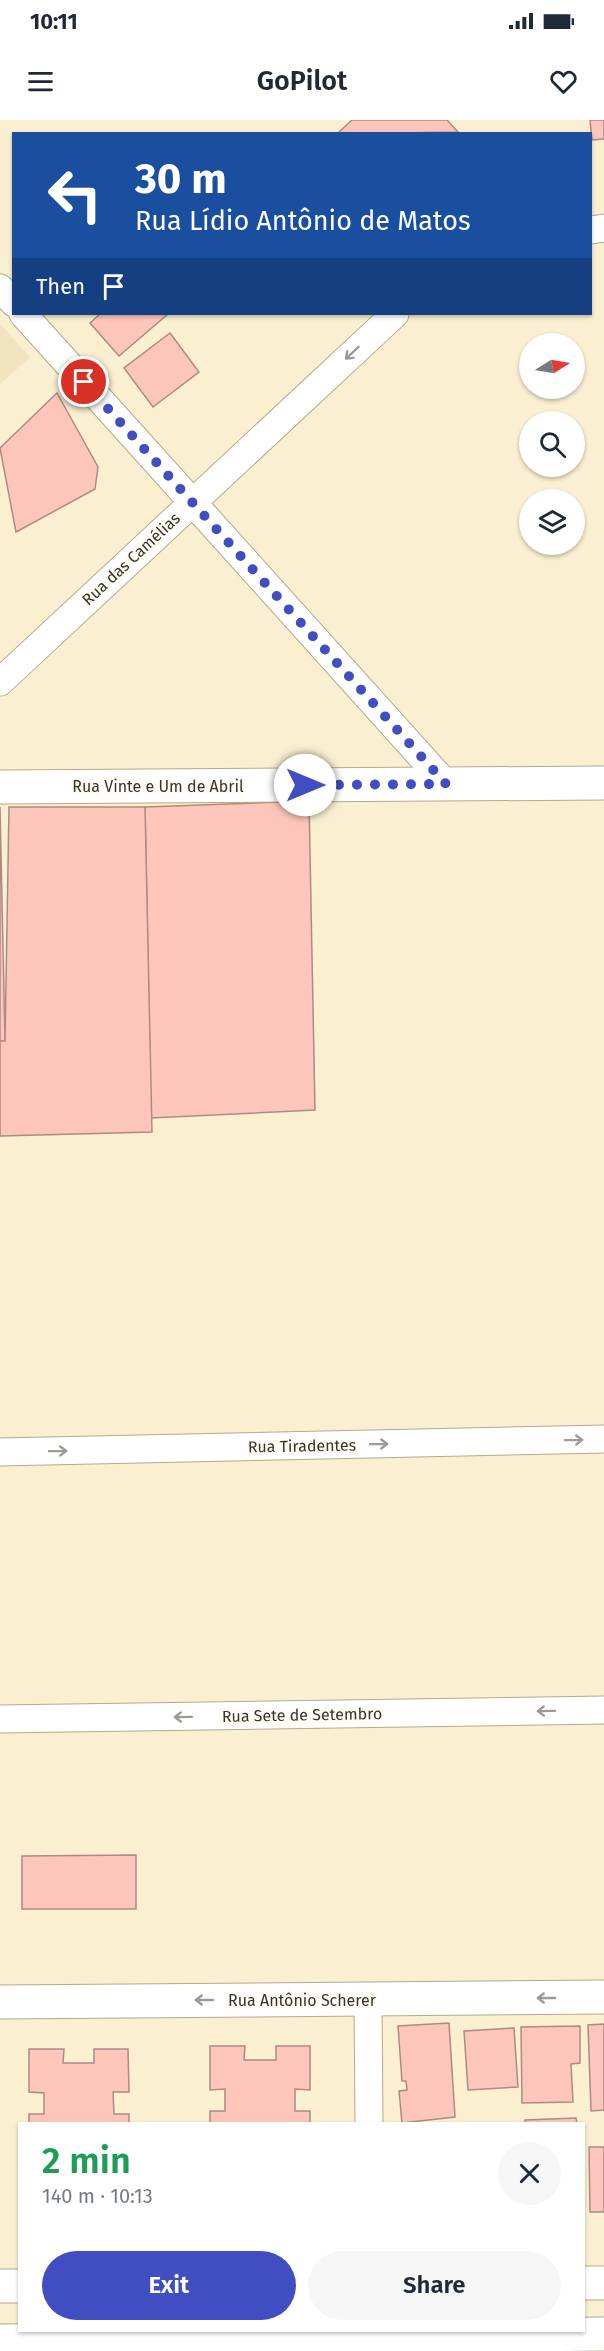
<!DOCTYPE html>
<html lang="en">
<head>
<meta charset="utf-8">
<style>
	:root { --surface:#fff; --page:#f6f6f7; --text:#1f2937; --muted:#747a83; --accent:#404ec2 }
	body { margin:0; font-family:"Fira Sans",sans-serif; background:var(--page); color:var(--text); height:100vh; display:flex; flex-direction:column; font-size:22px; white-space:nowrap }
	* { box-sizing:border-box; margin:0 }
	p { font-size:20px; color:var(--muted) }
	.icon { flex:none; width:33px; height:33px; fill:none; stroke:currentColor; stroke-width:2; stroke-linecap:round; stroke-linejoin:round }
	.map { position:relative; flex:1; overflow:hidden }
	.details { position:absolute; left:18px; top:2002px; width:567px; height:210px; display:flex; flex-direction:column; background:var(--surface); border-radius:0px; box-shadow:0 2px 4px #0004 }
	.details>* { flex:none }
	.banner { position:absolute; left:12px; top:12px; width:580px; height:183px; border-radius:0px; box-shadow:0 2px 4px #0004; background:#1a4fa0; color:#fff; overflow:hidden }
	.needle { width:39px; rotate:79deg }
	.controls { position:absolute; left:519px; top:213px; display:grid; gap:12px }
	.controls a { display:grid; place-items:center; width:66px; height:66px; border-radius:50%; background:var(--surface); box-shadow:0 2px 4px #0004; font-size:30px }
	.pin { position:absolute; display:grid; place-items:center; width:51px; height:51px; color:#fff; margin:-26px; border:3px solid #fff; border-radius:50%; box-shadow:0 2px 6px #0007 }
	.me { position:absolute; width:66px; margin:-33px; rotate:90deg; stroke-linejoin:round; filter:drop-shadow(0 0 4px #0008) }
	.turn { display:flex; align-items:center; gap:21px; height:126px; padding:0 24px; font-size:27px }
	.turn .icon { width:78px; height:78px; stroke-width:2.5 }
	.turn b { display:block; font-size:42px; line-height:51px }
	.then { display:flex; align-items:center; height:57px; padding:0 24px; background:#0003; gap:12px; font-size:22px }
	.round { display:grid; place-items:center; flex:none; width:63px; height:63px; border-radius:32px; background:var(--page) }
	.overview { display:flex; align-items:center; justify-content:space-between; height:102px; padding:0 24px }
	h1 { font-size:36px; font-weight:600; line-height:45px; color:#1e9e55 }
	.button { display:flex; gap:12px; margin-top:auto; padding:12px 24px }
	.button a { flex:1; height:69px; border-radius:36px; background:var(--accent); color:#fff; font-size:24px; font-weight:600; line-height:69px; text-align:center }
	.button a+a { background:var(--page); color:var(--text) }
	.status { display:flex; justify-content:space-between; align-items:center; height:42px; padding:0 30px; background:var(--surface); direction:ltr }
	.status svg { height:16px; fill:currentColor }
	header { display:flex; justify-content:space-between; align-items:center; height:78px; padding:0 24px; background:var(--surface); font-size:27px; font-weight:600 }
	.map>svg:first-child { display:block }
	.built { fill:#f1e3bd }
	.building { fill:#fec6ba; stroke:#ad8b85; stroke-width:1.5 }
	.lines { fill:none; stroke-linecap:round; stroke-linejoin:round }
	.minor-casing { stroke:#b3a98c; stroke-width:29 }
	.tertiary-casing { stroke:#b3a98c; stroke-width:35 }
	.primary-casing { stroke:#b3a98c; stroke-width:35 }
	.minor { stroke:#fff; stroke-width:27 }
	.tertiary { stroke:#fff; stroke-width:33 }
	.primary { stroke:#fff; stroke-width:33 }
	.oneway { stroke:#9c9a94 }
	.route { stroke:#404ec2; stroke-width:10; stroke-dasharray:0 18 }
	.labels { text-anchor:middle; dominant-baseline:central; stroke-width:6; stroke-linejoin:round; paint-order:stroke }
	.street-label { font-size:16px; fill:#393428; stroke:#fffcf6 }
</style>
</head>
<body>
<div class="status"><b>10:11</b><svg viewBox="0 0 49 12"><path d="M0 12V9h3v3zM5 12V6h3v6zM10 12V3h3v9zM15 12V0h3v12zM26 1h20v11H26zM47 4h2v5h-2z"/></svg></div>
<header><svg class="icon" aria-label="menu" viewBox="0 0 24 24"><path d="M4 6h16M4 12h16M4 18h16"/></svg>GoPilot<svg class="icon" aria-label="heart" viewBox="0 0 24 24"><path d="M12 20l-8-8c-3-5 5-10 8-4 3-6 11-1 8 4z"/></svg></header>
<div class="map">
<svg width="604" height="2231" viewBox="0 0 604 2231">
	<rect width="100%" height="100%" fill="#faefd0"/>
	<path class="built" d="M0,204L30,237L0,264Z"/>
	<g class="building">
		<path d="M352,0H447L458,12L337,14Z"/>
		<path d="M590,0H604V19L592,20Z"/>
		<path d="M100,194H168L119,236L90,203Z"/>
		<path d="M170,213L199,252L153,287L124,248Z"/>
		<path d="M57,273L98,347L95,369L16,412L0,328Z"/>
		<path d="M309,681L315,990L151,998L145,687Z"/>
		<path d="M0,687L5,921H0Z"/>
		<path d="M9,687H145L152,1012L0,1016V921H5Z"/>
		<path d="M136,1735V1789H22V1736Z"/>
		<path d="M449,1903L455,1997L402,2003L399,1971L407,1970L406,1961H402L398,1906Z"/>
		<path d="M604,1904V1990L591,1991L588,1905Z"/>
		<path d="M580,1906V1943L571,1944L573,1982L522,1983L521,1907Z"/>
		<path d="M514,1908L518,1967L468,1970L464,1911Z"/>
		<path d="M210,1926H245L244,1940H276V1926H310V1970L295,1969V1991H310V2004H210V1991H225V1969L210,1970Z"/>
		<path d="M29,1929H64L63,1943H94V1929H128L129,1972H113L114,1994H129V2004H29V1994H44V1973L29,1972Z"/>
		<path d="M576,1998L577,2004H525V2000Z"/>
		<path d="M589,2027H604V2092H590Z"/>
	</g>
	<g class="lines">
		<defs>
			<g id="minor">
				<path d="M591,110L604,108"/>
				<path d="M0,168L14,183"/>
				<path d="M23,194L446,664"/>
				<path d="M0,562L395,194"/>
				<path d="M0,1332L604,1319"/>
				<path d="M0,1599L604,1590"/>
				<path d="M368,1879L369,2004"/>
			</g>
			<g id="tertiary">
				<path d="M0,667L604,663"/>
				<path d="M0,1882L604,1877"/>
			</g>
			<g id="primary">
				<path d="M584,2163H604"/>
				<path d="M0,2166H20"/>
				<path d="M0,2221L604,2214"/>
			</g>
		</defs>
		<use href="#minor" class="minor-casing"/>
		<use href="#tertiary" class="tertiary-casing"/>
		<use href="#primary" class="primary-casing"/>
		<use href="#minor" class="minor"/>
		<use href="#tertiary" class="tertiary"/>
		<use href="#primary" class="primary"/>
	</g>
	<defs><path id="oneway-shaft" d="M-6 0H5M1.5-3L5.5 0L1.5 3" fill="none" stroke-width="1.6" stroke-linecap="round" stroke-linejoin="round" transform="scale(1.5)"/></defs>
	<g class="oneway">
		<use href="#oneway-shaft" transform="translate(352 233) rotate(137)"/>
		<use href="#oneway-shaft" transform="translate(574 1320) rotate(-1)"/>
		<use href="#oneway-shaft" transform="translate(379 1324) rotate(-1)"/>
		<use href="#oneway-shaft" transform="translate(58 1331) rotate(-1)"/>
		<use href="#oneway-shaft" transform="translate(546 1591) rotate(179)"/>
		<use href="#oneway-shaft" transform="translate(183 1597) rotate(179)"/>
		<use href="#oneway-shaft" transform="translate(546 1878) rotate(180)"/>
		<use href="#oneway-shaft" transform="translate(204 1880) rotate(180)"/>
	</g>
	<g class="lines">
		<path class="route" d="M84,262L446,664L305,665"/>
	</g>
	<g class="labels">
		<g class="street-label">
			<text transform="translate(131 439) rotate(-43)">Rua das Camélias</text>
			<text x="158" y="666">Rua Vinte e Um de Abril</text>
			<text transform="translate(302 1326) rotate(-1)">Rua Tiradentes</text>
			<text transform="translate(302 1595) rotate(-1)">Rua Sete de Setembro</text>
			<text x="302" y="1880">Rua Antônio Scherer</text>
		</g>
	</g>
</svg>
<div class="controls">
<a><svg class="needle" viewBox="-14 -14 28 28"><path d="M0-13l5 13h-10z" fill="#e53935"/><path d="M0 13l5-13h-10z" fill="#747a83"/></svg></a>
<a><svg class="icon" aria-label="search" viewBox="0 0 24 24"><circle cx="10" cy="10" r="6"/><path d="M15 15l6 6"/></svg></a>
<a><svg class="icon" aria-label="layers" viewBox="0 0 24 24"><path d="M12 4l9 5-9 5-9-5zM3 14l9 5 9-5"/></svg></a>
</div>
<div class="pin" style="left:84px;top:262px;background:#d93025"><svg class="icon" aria-label="arrive" viewBox="0 0 24 24"><path d="M6 21V4h12l-3 4 3 4H6"/></svg></div>
<svg class="me" style="left:305px;top:665px" viewBox="-20 -20 40 40"><circle r="19" fill="#fff"/><path d="M0-13L10 11 0 6-10 11z" fill="#404ec2"/></svg>
<div class="banner">
<div class="turn"><svg class="icon" aria-label="left" viewBox="0 0 24 24"><path d="M17 20v-9H6M10 6l-5 5 5 5"/></svg><div><b>30 m</b>Rua Lídio Antônio de Matos</div></div>
<div class="then">Then<svg class="icon" aria-label="arrive" viewBox="0 0 24 24"><path d="M6 21V4h12l-3 4 3 4H6"/></svg></div>
</div>
<section class="details">
<div class="overview"><div><h1>2 min</h1><p>140 m · 10:13</p></div><a class="round"><svg class="icon" aria-label="close" viewBox="0 0 24 24"><path d="M6 6l12 12M18 6L6 18"/></svg></a></div>
<div class="button"><a>Exit</a><a>Share</a></div>
</section>
</div>
</body>
</html>
